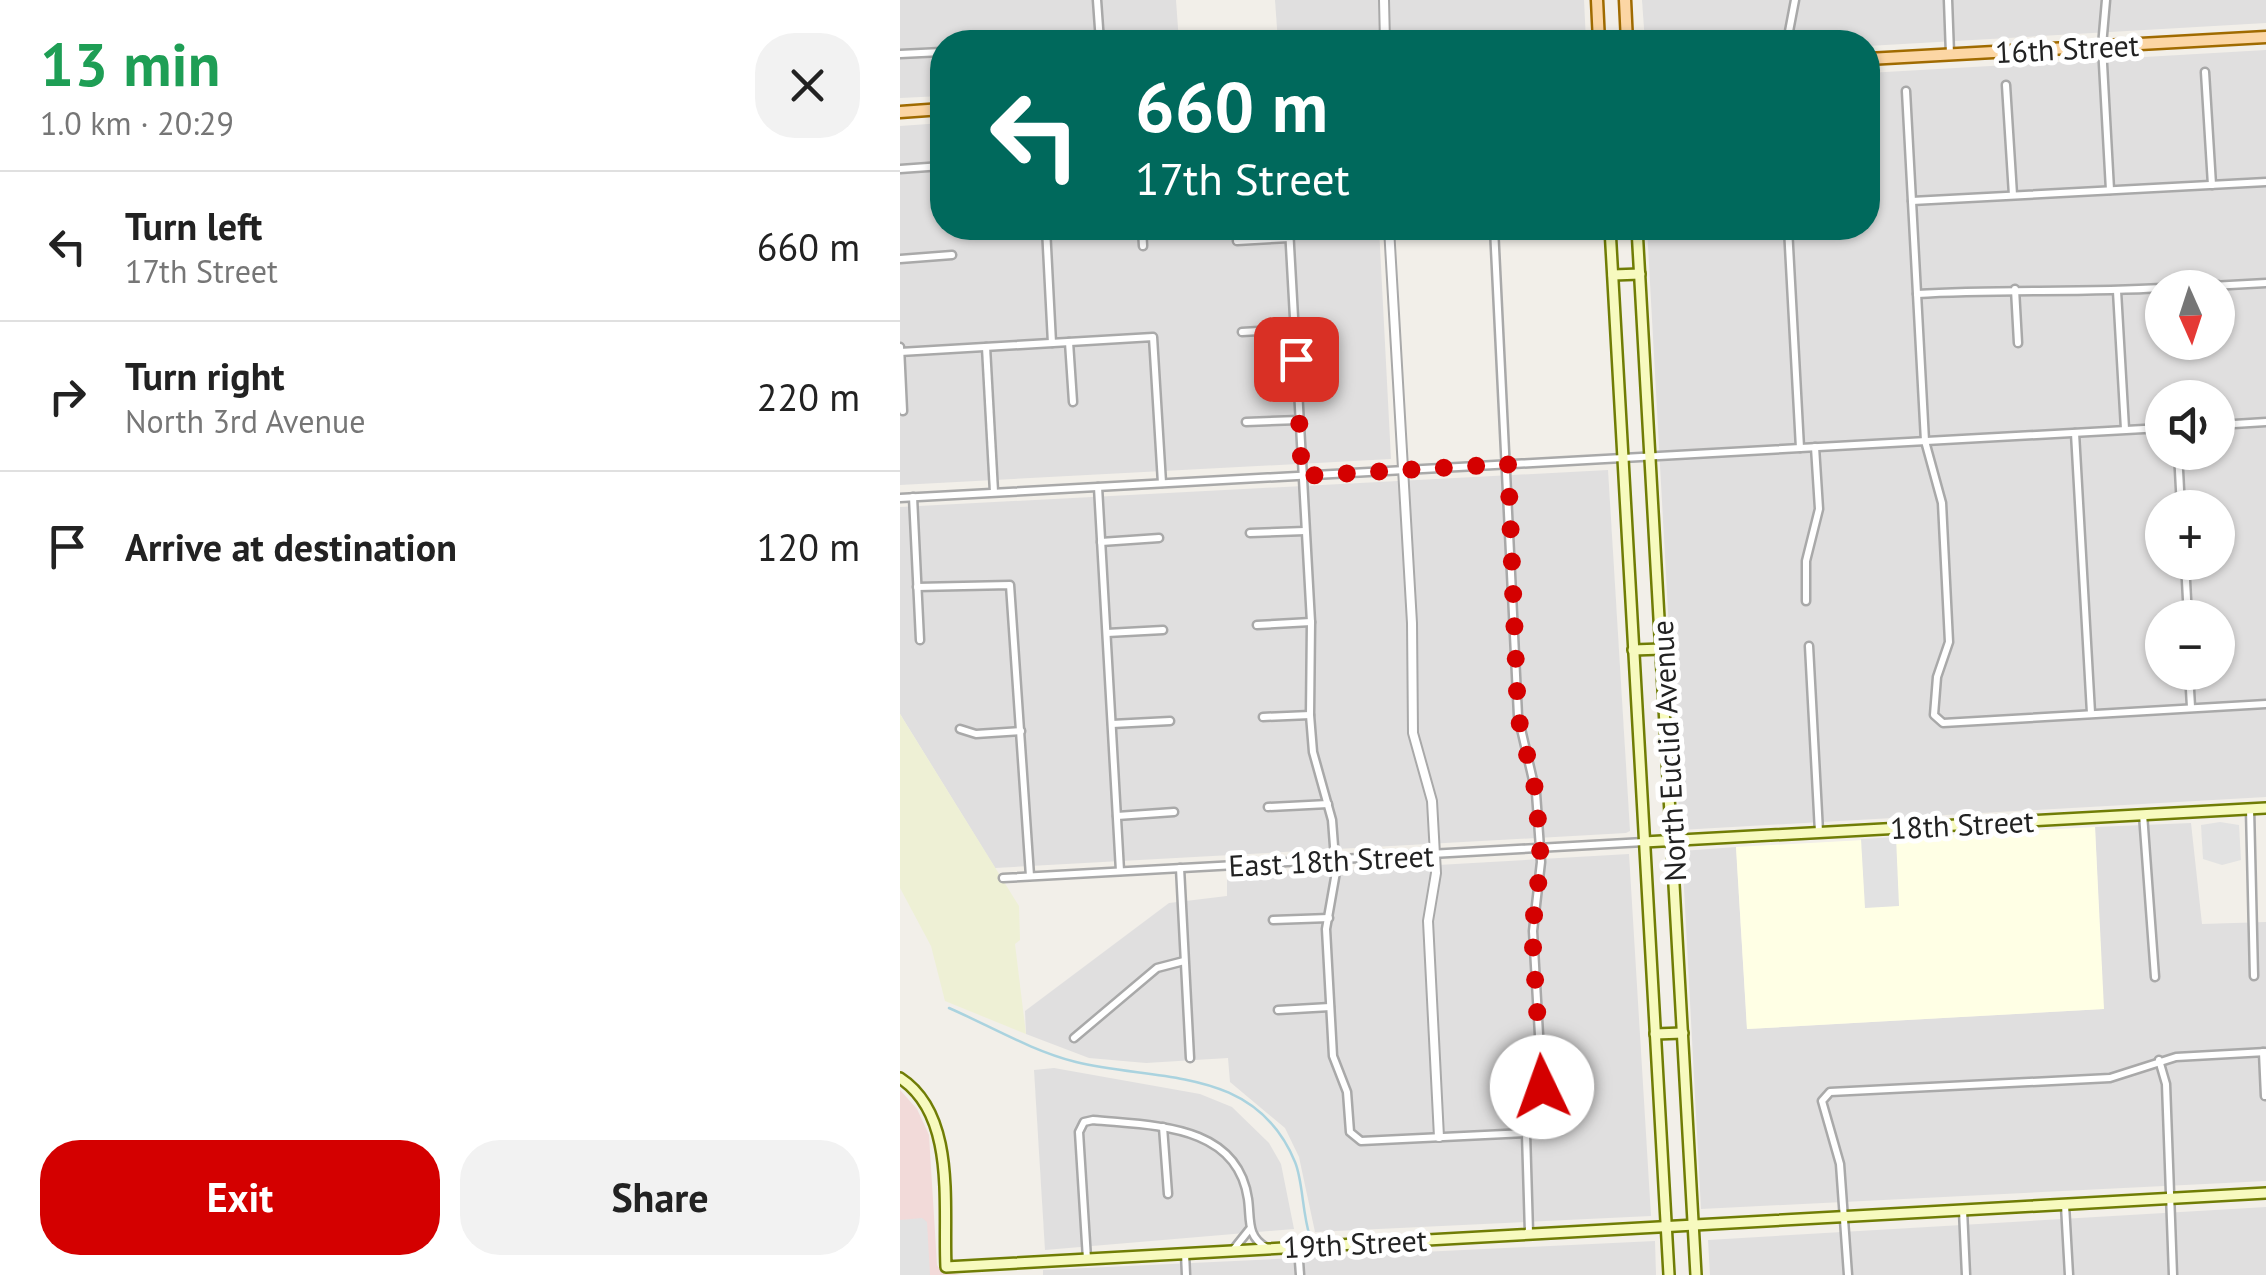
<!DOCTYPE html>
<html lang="en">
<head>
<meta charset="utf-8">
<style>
	:root { --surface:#fff; --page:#f2f2f2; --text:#222; --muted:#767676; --line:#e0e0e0; --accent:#d40000 }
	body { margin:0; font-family:"PT Sans",sans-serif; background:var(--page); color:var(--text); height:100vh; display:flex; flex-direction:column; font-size:38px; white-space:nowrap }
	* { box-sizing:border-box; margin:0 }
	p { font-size:32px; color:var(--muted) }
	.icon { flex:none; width:55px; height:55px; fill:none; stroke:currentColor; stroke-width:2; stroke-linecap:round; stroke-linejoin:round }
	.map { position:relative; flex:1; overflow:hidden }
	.details { display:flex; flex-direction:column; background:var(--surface); width:900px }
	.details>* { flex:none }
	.guide { position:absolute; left:30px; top:30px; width:950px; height:210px; border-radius:40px; box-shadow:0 2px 8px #0004; background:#00695c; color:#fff; overflow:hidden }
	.needle { width:65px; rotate:177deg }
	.buttons { position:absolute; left:1245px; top:270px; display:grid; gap:20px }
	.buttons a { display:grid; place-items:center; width:90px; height:90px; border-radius:50%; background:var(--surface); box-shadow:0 2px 8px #0004; font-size:50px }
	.pin { position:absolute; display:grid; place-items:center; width:85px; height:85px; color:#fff; margin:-42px; border-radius:20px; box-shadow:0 5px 15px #0006 }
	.me { position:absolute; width:110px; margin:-55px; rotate:357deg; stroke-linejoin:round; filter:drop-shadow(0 0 8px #0008) }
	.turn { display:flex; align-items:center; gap:35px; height:210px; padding:0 40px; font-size:45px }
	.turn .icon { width:130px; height:130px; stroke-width:2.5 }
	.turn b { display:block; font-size:70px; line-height:85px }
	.round { display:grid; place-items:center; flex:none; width:105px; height:105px; border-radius:40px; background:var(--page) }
	.headline { display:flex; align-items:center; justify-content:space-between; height:170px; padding:0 40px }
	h1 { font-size:60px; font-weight:600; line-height:75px; color:#1e9e55 }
	.primary-button { display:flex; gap:20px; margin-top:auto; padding:20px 40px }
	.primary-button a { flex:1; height:115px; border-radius:40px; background:var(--accent); color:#fff; font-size:40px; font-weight:600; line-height:115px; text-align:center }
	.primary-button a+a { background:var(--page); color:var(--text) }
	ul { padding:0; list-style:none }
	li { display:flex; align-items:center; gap:30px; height:150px; padding:0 40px; border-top:2px solid var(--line) }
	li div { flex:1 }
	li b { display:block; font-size:38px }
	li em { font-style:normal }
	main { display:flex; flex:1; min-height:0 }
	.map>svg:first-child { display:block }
	.residential { fill:#e0dfdf; fill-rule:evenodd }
	.commercial { fill:#f2dad9 }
	.education { fill:#ffffe5 }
	.farmland { fill:#eef0d5 }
	.parking { fill:#e2e2e2 }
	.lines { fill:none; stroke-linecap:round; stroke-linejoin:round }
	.stream { stroke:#aad3df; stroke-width:2.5 }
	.minor-casing { stroke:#a9a9a9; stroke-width:11 }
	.tertiary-casing { stroke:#a9a9a9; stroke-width:12 }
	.secondary-casing { stroke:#707d05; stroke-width:14 }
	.primary-casing { stroke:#a06b00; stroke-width:15 }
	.minor { stroke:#fff; stroke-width:6 }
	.tertiary { stroke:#fff; stroke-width:8 }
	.secondary { stroke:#f7fabf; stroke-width:9 }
	.primary { stroke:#fcd6a4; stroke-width:10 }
	.route { stroke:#d40000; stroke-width:18; stroke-dasharray:0 32.4 }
	.labels { text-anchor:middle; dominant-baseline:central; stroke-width:10; stroke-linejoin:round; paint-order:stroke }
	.street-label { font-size:30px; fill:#222; stroke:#fff }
</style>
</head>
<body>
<main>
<section class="details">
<div class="headline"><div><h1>13 min</h1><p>1.0 km · 20:29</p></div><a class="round"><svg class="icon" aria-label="close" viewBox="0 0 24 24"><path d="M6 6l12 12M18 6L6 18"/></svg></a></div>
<ul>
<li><svg class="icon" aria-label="left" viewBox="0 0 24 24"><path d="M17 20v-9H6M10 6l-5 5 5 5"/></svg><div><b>Turn left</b><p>17th Street</p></div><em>660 m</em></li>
<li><svg class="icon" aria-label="right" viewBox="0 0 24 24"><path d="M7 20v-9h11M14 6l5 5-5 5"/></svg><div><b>Turn right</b><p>North 3rd Avenue</p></div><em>220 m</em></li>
<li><svg class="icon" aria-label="arrive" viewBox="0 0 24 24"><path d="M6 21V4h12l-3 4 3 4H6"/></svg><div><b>Arrive at destination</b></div><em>120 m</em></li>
</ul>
<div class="primary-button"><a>Exit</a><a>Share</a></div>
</section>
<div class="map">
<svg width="1366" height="1275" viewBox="0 0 1366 1275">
	<rect width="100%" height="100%" fill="#f2efe9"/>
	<g class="residential">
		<path d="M0,0H276L279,42H42V96L0,98Z"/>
		<path d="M375,0H684L686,42H378Z"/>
		<path d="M742,0H1366V23L968,46L745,42Z"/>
		<path d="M1366,50V797L780,830L747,228H968V73ZM1262,288H1318V342H1262ZM1262,398H1318V452H1262ZM1262,508H1318V562H1262ZM1262,618H1318V672H1262Z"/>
		<path d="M42,123V228H479L491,459L0,485V126Z"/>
		<path d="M708,470L730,831L726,833L95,868L0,714V507Z"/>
		<path d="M1291,823L1302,924L1366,922V1181L801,1209L782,851L836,847L847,1029L1203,1009L1195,827Z"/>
		<path d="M729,854L751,1216L415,1232L399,1157L385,1128L330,1082L328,1058L246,1063L189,1058L126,1034L125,1011L269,903L327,896V877Z"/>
		<path d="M154,1068L300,1094L332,1107L369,1143L381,1164L394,1229L145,1250L134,1070Z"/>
		<path d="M1366,1207V1275H810L808,1240Z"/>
		<path d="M755,1241L756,1275H143V1270Z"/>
	</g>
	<path class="commercial" d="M0,1090L17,1109L29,1135L37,1265L41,1271L60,1275H0Z"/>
	<path class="education" d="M1195,827L1204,1009L847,1029L836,847Z"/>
	<path class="farmland" d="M0,714L119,906L120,940L115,944L126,1034L45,1001L31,946L0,888Z"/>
	<g class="parking">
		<path d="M1320,822L1339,825L1341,860L1322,865L1303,859L1301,825Z"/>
		<path d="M996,837L999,906L965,908L961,839Z"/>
		<path d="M22,1218L27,1222L30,1275H0V1220Z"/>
	</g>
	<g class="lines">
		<path class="stream" d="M49,1008C90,1026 132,1051 176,1062C257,1082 355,1065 395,1162C403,1181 402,1212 410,1237"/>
		<defs>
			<g id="minor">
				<path d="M197,0L200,42"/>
				<path d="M1048,0L1050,54"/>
				<path d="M1206,0L1202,46L1210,190"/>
				<path d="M203,42L253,39"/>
				<path d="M887,42L895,0"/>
				<path d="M0,54L42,52"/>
				<path d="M1305,72L1312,185"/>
				<path d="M1106,85L1113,195"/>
				<path d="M1006,91L1025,441L1042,503L1049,642L1037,677L1034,715L1043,723L1366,704"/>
				<path d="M0,169L42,166"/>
				<path d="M1012,201L1366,182"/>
				<path d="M146,228L152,343"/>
				<path d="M242,228L243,246"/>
				<path d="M389,228L411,622L410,715L413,752L432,820L436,872L426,929L433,1056L447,1092L450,1132L461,1141L626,1133"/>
				<path d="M594,228L618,716L636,793L641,862L633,931L642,1087L626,1133L629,1233"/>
				<path d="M888,228L900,448"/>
				<path d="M337,241L389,238"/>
				<path d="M0,259L52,255"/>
				<path d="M1318,285L1320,330"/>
				<path d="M1275,288L1366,283"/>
				<path d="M1115,289L1118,343"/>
				<path d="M1217,291L1225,429"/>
				<path d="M1017,294C1100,289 1180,293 1262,288"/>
				<path d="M342,332L394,329"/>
				<path d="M169,342L173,402"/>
				<path d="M0,347L3,411"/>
				<path d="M86,347L94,492"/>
				<path d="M0,352L253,337L262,483"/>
				<path d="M346,422L399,420"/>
				<path d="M1318,425L1366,422"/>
				<path d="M1175,433L1191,713"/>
				<path d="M1278,452L1281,508"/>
				<path d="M198,487L220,871"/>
				<path d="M13,497L20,640"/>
				<path d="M0,498L1262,428"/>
				<path d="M350,533L405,531"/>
				<path d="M201,542L259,538"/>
				<path d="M1285,562L1288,618"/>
				<path d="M17,587L110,585L130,876"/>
				<path d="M906,601V561L919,509L915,447"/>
				<path d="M357,625L411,622"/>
				<path d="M207,633L263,630"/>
				<path d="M909,646L919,832"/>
				<path d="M1289,672L1291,707"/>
				<path d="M363,717L410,715"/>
				<path d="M212,724L270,721"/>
				<path d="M60,729L76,734L121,731"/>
				<path d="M368,807L428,804"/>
				<path d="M1350,809L1354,976"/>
				<path d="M1243,814L1255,977"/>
				<path d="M217,816L274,812"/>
				<path d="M280,868L290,1058"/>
				<path d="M103,878L744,842"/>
				<path d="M373,920L429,918"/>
				<path d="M378,1010L430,1007"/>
				<path d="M174,1038L257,968L284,961"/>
				<path d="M1363,1052L1365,1096"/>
				<path d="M1259,1060L1266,1084L1273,1275"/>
				<path d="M263,1127L268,1194"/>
				<path d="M1165,1205L1169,1275"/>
				<path d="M1063,1210L1066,1275"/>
				<path d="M398,1247L400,1275"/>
				<path d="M333,1250L349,1230"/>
				<path d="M285,1253L286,1275"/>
				<path d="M187,1259L179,1132L184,1122L193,1120C252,1126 337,1123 348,1199C351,1220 346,1236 367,1248"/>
				<path d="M948,1275L940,1164L922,1101L930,1092L1210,1078L1276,1057L1366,1052"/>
			</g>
			<g id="tertiary">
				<path d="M484,0L485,42"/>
				<path d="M489,228L512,623L513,733L532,801L536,873L528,921L539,1137"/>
			</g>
			<g id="secondary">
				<path d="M710,228L769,1275"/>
				<path d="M737,228L796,1275"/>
				<path d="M713,275L740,274"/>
				<path d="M733,650L762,649"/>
				<path d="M744,842L1366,808"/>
				<path d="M755,1034L783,1033"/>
				<path d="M0,1078C57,1115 43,1207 46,1267L1366,1193"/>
			</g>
			<g id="primary">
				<path d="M697,0L699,42"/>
				<path d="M725,0L727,42"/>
				<path d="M968,59L1366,37"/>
				<path d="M0,112L42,109"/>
			</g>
		</defs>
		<use href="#minor" class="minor-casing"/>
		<use href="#tertiary" class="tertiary-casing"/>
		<use href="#secondary" class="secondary-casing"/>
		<use href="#primary" class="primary-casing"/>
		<use href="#minor" class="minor"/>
		<use href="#tertiary" class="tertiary"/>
		<use href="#secondary" class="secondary"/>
		<use href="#primary" class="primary"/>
	</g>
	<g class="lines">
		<path class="route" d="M396,359L402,476L608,464L618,716L636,793L641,862L632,931L642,1087"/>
	</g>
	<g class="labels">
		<g class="street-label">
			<text transform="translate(1167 48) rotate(-3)">16th Street</text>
			<text transform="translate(768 751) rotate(-93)">North Euclid Avenue</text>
			<text transform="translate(1062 824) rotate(-3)">18th Street</text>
			<text transform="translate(431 860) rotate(-3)">East 18th Street</text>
			<text transform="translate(455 1243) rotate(-3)">19th Street</text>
		</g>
	</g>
</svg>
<div class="buttons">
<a><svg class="needle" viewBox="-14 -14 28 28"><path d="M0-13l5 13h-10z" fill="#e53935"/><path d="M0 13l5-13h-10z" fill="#767676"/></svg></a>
<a><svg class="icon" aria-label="sound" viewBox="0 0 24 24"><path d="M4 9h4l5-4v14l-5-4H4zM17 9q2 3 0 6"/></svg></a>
<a>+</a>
<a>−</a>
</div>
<div class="pin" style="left:396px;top:359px;background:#d93025"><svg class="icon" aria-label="arrive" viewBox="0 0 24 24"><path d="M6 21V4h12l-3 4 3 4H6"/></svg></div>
<svg class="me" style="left:642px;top:1087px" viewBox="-20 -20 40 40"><circle r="19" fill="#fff"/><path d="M0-13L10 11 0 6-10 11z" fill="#d40000"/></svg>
<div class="guide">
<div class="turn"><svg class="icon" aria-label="left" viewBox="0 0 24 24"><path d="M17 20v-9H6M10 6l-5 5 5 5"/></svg><div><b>660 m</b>17th Street</div></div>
</div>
</div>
</main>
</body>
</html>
